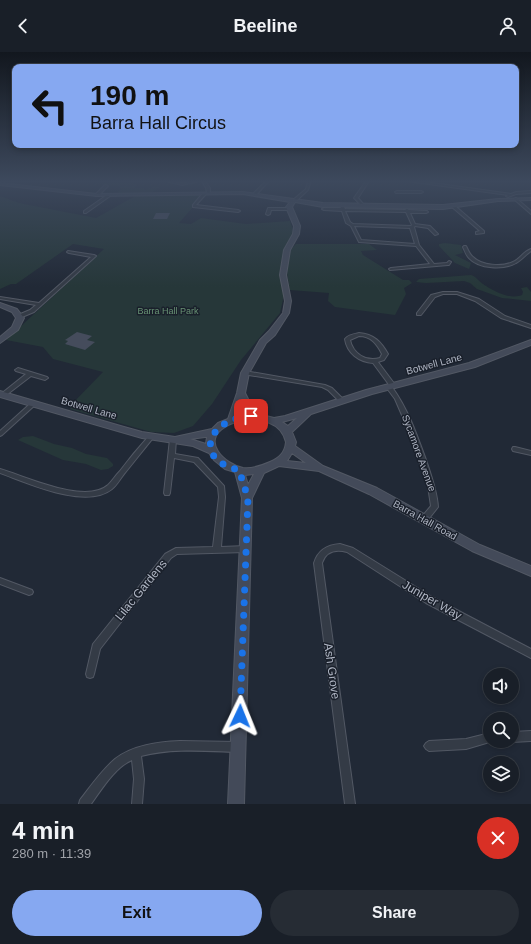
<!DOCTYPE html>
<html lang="en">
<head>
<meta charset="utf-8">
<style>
	:root { --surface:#191f28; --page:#262c34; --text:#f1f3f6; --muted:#9fa2a8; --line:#373d45; --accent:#86a8f1 }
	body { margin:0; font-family:Helvetica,sans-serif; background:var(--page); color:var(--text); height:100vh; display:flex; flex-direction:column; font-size:15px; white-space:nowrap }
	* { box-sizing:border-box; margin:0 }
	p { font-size:13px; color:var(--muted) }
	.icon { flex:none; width:22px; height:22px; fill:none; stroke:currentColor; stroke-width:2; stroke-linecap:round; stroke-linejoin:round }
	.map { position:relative; height:752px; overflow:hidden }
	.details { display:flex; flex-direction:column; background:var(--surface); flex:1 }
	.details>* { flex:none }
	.top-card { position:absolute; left:12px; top:12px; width:507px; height:84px; border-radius:8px; box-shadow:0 2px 6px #0003,0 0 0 1px var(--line); background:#86a8f1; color:#111; overflow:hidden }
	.tools { position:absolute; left:483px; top:616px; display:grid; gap:8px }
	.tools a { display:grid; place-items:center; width:36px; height:36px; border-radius:50%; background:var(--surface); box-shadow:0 2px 6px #0003,0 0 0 1px var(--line); font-size:20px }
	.pin { position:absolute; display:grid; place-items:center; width:34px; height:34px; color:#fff; margin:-17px; border-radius:8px; box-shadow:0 2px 6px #0006 }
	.me { position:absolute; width:44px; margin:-22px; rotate:2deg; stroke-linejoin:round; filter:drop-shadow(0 0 3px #0008) }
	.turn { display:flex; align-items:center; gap:14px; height:84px; padding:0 12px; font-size:18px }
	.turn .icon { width:52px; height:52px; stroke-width:2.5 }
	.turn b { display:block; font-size:28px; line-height:34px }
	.round { display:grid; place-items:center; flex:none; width:42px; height:42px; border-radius:21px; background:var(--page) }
	.overview { display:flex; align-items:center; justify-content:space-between; height:68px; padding:0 12px }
	h1 { font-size:24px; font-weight:700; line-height:30px }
	.primary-button { display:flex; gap:8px; margin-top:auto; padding:8px 12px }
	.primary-button a { flex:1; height:46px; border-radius:24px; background:var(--accent); color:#111; font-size:16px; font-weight:700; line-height:46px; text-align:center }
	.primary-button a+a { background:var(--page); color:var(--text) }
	header { display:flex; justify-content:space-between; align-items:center; height:52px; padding:0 12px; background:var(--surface); font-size:18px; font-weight:700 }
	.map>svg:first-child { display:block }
	.green { fill:#263739 }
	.building { fill:#454c5c }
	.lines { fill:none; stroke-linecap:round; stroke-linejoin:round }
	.street-casing { stroke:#525864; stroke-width:2 }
	.secondary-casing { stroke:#525864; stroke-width:2 }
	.street { fill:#343b46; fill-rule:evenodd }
	.secondary { fill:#434a59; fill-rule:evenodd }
	.route { stroke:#1a73e8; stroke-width:7; stroke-dasharray:0 12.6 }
	.labels { text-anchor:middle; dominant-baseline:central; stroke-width:3; stroke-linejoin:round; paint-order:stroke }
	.far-park-label { font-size:9px; fill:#689274; stroke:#1a202b }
	.street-label { font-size:10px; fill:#afb5c3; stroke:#1a202b }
	.near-street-label { font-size:12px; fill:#afb5c3; stroke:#1a202b }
</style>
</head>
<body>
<header><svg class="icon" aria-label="back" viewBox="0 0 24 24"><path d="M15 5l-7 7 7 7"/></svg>Beeline<svg class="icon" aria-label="person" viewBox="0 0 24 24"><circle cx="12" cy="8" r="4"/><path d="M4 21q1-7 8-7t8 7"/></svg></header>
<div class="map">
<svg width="531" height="752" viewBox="0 0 531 752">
	<rect width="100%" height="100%" fill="#212936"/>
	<g class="green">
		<path d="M78,129H127L137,133L135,136H144L145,138L155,134L159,135C151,145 133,142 120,142L118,140L121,136L118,134Z"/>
		<path d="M209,141L194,154L179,171L191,172L201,166L246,172L290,169L294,182L283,208L280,221L284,243L280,261L241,308L212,352L193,374L174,381L151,380L70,357L71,356L69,355L103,320L53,307L43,295L6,288L104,197L73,192L16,232H11L0,237V144L19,151L96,166L137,143Z"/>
		<path d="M445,191L461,193L463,201L455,203L471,211L469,217L455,211L439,194V192Z"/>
		<path d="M296,192H369L377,198L361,199L363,203L403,228H409L412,231L404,236L406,242L395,263L335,255L328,249L329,241L290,238C287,223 283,203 296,192Z"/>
		<path d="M471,223C477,225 478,229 483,232C493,239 510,248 522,243L523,240L521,236L527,235L531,240V249L502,246L477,237L470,231L464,229L426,231L416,230L419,227Z"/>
		<path d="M33,384L54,392L72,396L86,402L107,406L113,412V414L108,417L101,418L86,412L63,408L18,388L23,385Z"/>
	</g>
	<g class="building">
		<path d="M156,161H170L167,167H153Z"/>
		<path d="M77,280L92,284L87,288L95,290L85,298L65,292L68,289L65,288Z"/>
	</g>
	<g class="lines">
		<defs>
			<g id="street">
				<path d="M2,129H6L0,133V131Z"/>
				<path d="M166,129C171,129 177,131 182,131C188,131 194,129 199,129L182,133Z"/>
				<path d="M202,129H205L210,136V142L207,141L206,136Z"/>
				<path d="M266,129H269L256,143H254V141Z"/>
				<path d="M308,129H311L308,138L295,150H293V148L306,137Z"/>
				<path d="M366,129H369L358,146L364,153L362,154L354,146Z"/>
				<path d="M407,129H418L511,142L516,140L531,139V141L516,142L508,145L506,144L508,143Z"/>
				<path d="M105,133L108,134L98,144H96V142Z"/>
				<path d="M397,139H421L423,140L421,141H396L395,140Z"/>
				<path d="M203,141L206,142L196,153L238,158L240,159L238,160L193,155V153Z"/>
				<path d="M107,143L110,144L86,161H84V159Z"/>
				<path d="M516,146L531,159V162L515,148L514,147Z"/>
				<path d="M342,153H343L345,157L405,158L407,157L409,158L427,159L428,160L426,161H410L415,172L430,174L438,182L435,183L428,176L415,174L414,175L419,193L434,212L447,211L449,209L451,210L449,213H448L390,218L389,217L391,216L430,212L416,194L359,190L351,174L346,171L342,159L324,158L322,157L324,156H341L340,154ZM345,159L406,160L412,173L411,174L353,172L350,170ZM354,174L410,176L415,192L361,188Z"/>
				<path d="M452,153H454L484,179V181L476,182V180L480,179L452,155Z"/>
				<path d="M268,156H289L291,157L289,158H271L270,162L268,163L266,162Z"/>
				<path d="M464,194H466C468,198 470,203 473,205C482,214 502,215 513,210C520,207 523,200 531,197V199C525,203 522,208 516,211C504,218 479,217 469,206C466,203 465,199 463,195Z"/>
				<path d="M68,199L94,203L96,204L34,260L22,265H18V263L30,258L36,253L0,247V245L39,251L91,205L69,201L67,200Z"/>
				<path d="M443,240H457L479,247L505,264L531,273V276L501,266L475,249L457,242H443L435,245L421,263H417V261L431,243Z"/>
				<path d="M359,281C374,282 381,290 388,302L384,308L378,310L396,334L395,335H392C408,357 417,383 426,408C431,423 437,439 438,455L427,469L424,470L421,469L420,467L431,454L428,434L411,384L395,347L386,335L387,334H390L373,311C359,310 347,301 345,287C348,283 354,282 359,281ZM359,284C371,284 377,292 382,302L380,306C366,310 353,302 350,288Z"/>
				<path d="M18,316L47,325L48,326L45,328L31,324L5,344H1L0,343L1,342L26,322L16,319L15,318Z"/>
				<path d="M245,319L325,333L332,336L344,348L343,349H339L328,338L322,335L243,322L242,321L243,320Z"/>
				<path d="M33,350L35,351L36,352L35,353L2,383L0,384V379L31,351Z"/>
				<path d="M151,383L154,385L153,386C143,398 134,410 124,422C120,427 117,433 112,437C86,458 28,431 0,421V417C25,424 85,453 108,433C112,429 116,423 120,419C129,407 139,395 149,384Z"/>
				<path d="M173,385L176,387L175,402L198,406L224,434L225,445L221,495L246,494L249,495L250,497L249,499L246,500L177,502L171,506L100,597L94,622L93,625L90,626L87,625L86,622L93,592L165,502L176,496L213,495L219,445L218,435L194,410L174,406L170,441L169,443H165L164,441L170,387Z"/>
				<path d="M513,395H515L531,399V403L513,399L512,397Z"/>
				<path d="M340,492L353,496L432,545L531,597V606L426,551L347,500C336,497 326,499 322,511L355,752H345L314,511C318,498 327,493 340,492Z"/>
				<path d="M0,526L32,538L33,540L32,542L29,543L0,532Z"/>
				<path d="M531,679V689L512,690L510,689H512V680Z"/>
				<path d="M490,681V689H493L466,697L429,699L426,697L424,694L426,691L429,689L466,687Z"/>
				<path d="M180,689L238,690L241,692L243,695L241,698L238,700C205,699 173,696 141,704L144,727L142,752H132L134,727L132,708C114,716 102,737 91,752H79L80,748C91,734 101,719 115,707C133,693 158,690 180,689Z"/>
			</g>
			<g id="secondary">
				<path d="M0,131L97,142L243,140L323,151L443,153L498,147L531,146V148L498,149L443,157L323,155L295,150L292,155L300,174L299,182L290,198L286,223L291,249L289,261L275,283L266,291L249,321L245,341L252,355L258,362L274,366L285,364L366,338L469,311L531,288V293L475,315L372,342L311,362L292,380L296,390L295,394L323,414L377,436L480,493L531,514V524L472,499L369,442L319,419L279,414L264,421L252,446L244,752H228L242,446L235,420L225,417L214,408L209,401L193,394L142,386L0,345V339L124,375L142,380L175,385L212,377L218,371L228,367L237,341L241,321L260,288L269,279L283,261L285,249L280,223L284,198L293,182L294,174L286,155L290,150L243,142L97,144L0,133ZM242,352L248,362L238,363ZM297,366L288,374L282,370ZM242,368C261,367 281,369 286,390C285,401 279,406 270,410C261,414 252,417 243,416C224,412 201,389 225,375C230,371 237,370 242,368ZM205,385H207L206,392L190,387ZM292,401L306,411L287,409ZM254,422L248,433L245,423Z"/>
				<path d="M0,251L17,257L24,266L18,278L0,291V285L12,275L16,266L12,260L0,255Z"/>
			</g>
		</defs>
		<use href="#street" class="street-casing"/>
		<use href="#secondary" class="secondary-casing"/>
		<use href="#street" class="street"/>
		<use href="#secondary" class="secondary"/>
	</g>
	<linearGradient id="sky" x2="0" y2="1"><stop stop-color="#12171e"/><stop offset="0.55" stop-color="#3d495d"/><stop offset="1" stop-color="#3d495d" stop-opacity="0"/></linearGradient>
	<rect width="531" height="235" fill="url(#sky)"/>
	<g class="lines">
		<path class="route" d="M240,664L248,446L239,418C191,407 209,366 251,364"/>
	</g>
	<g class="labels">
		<g class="far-park-label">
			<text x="168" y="259">Barra Hall Park</text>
		</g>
		<g class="street-label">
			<text transform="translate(434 312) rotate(-15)">Botwell Lane</text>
			<text transform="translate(89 356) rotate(16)">Botwell Lane</text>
			<text transform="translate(419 401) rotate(70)">Sycamore Avenue</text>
			<text transform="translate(425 468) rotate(29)">Barra Hall Road</text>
		</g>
		<g class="near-street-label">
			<text transform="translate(141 538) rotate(-51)">Lilac Gardens</text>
			<text transform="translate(432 548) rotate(30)">Juniper Way</text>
			<text transform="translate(332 619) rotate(82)">Ash Grove</text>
		</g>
	</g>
</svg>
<div class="tools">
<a><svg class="icon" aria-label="sound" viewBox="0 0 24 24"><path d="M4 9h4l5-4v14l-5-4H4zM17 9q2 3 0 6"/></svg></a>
<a><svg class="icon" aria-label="search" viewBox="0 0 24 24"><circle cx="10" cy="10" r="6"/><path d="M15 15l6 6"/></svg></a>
<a><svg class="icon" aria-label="layers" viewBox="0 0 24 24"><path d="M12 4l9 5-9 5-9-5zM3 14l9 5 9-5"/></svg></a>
</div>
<div class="pin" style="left:251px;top:364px;background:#d93025"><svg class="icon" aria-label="arrive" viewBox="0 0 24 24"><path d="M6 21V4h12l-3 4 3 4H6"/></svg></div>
<svg class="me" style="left:240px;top:664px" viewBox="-20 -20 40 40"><path d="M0-17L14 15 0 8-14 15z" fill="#1a73e8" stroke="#fff" stroke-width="4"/></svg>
<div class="top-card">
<div class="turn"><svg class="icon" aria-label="left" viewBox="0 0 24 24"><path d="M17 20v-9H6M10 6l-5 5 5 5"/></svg><div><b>190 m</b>Barra Hall Circus</div></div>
</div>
</div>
<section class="details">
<div class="overview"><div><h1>4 min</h1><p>280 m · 11:39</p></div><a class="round" style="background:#d93025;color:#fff"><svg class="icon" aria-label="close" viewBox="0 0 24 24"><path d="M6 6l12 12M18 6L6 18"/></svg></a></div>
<div class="primary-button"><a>Exit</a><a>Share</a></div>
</section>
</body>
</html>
